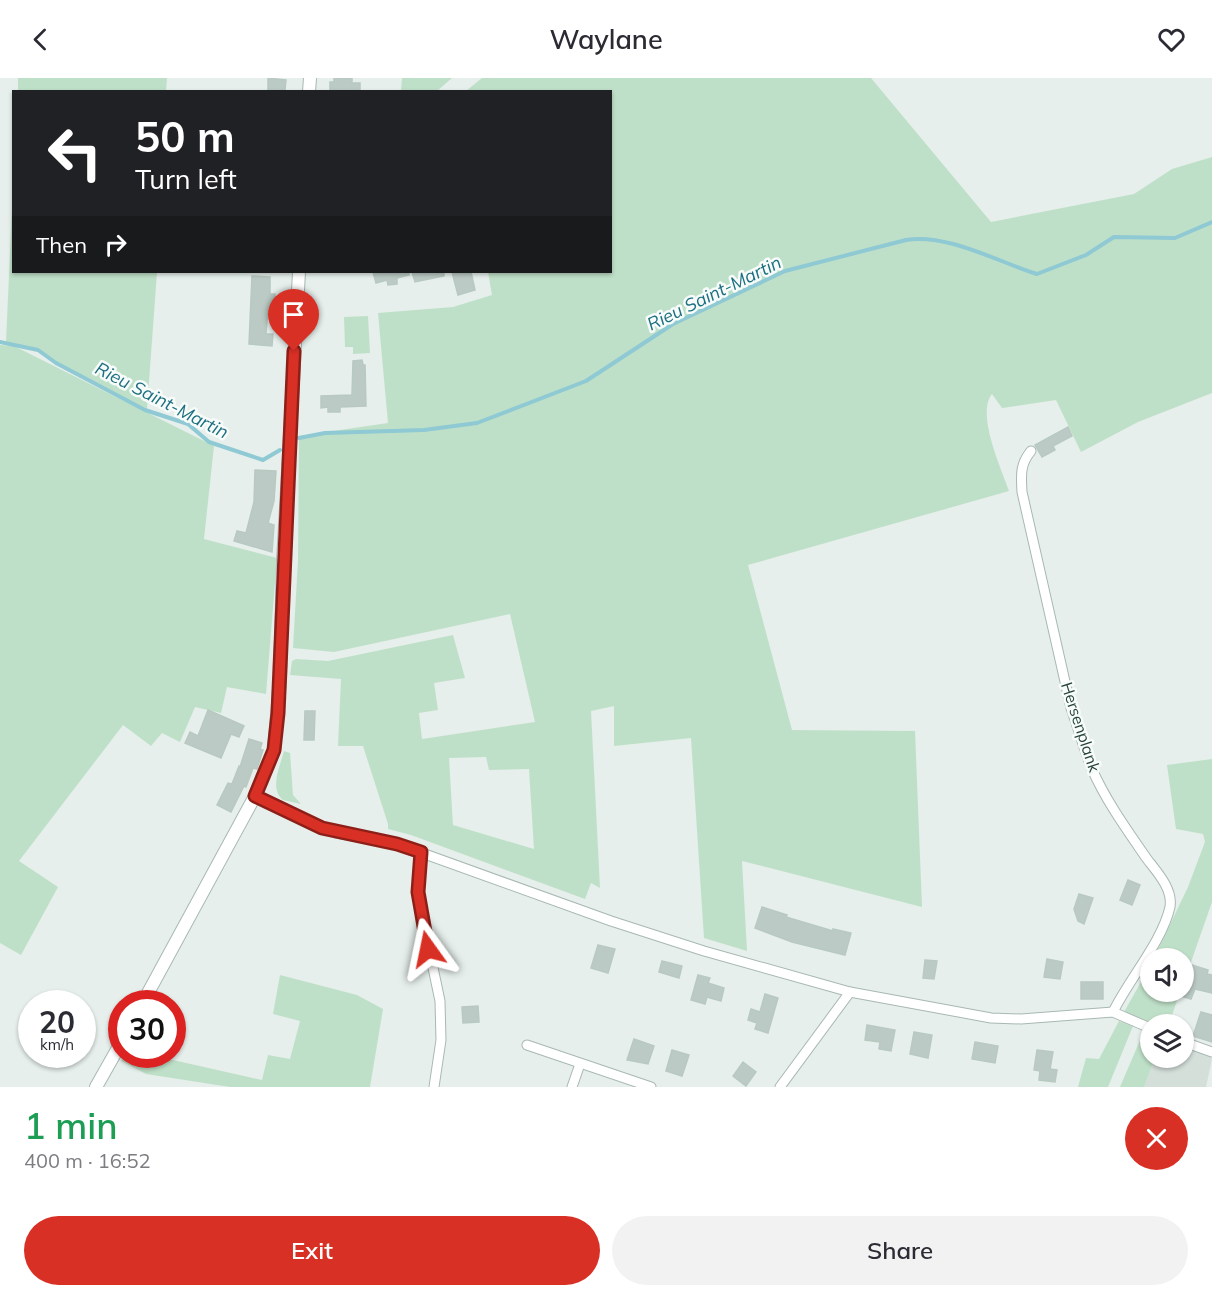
<!DOCTYPE html>
<html lang="en">
<head>
<meta charset="utf-8">
<style>
	:root { --surface:#fff; --page:#f2f2f3; --text:#2b2b33; --muted:#7c7c81; --accent:#d93025 }
	body { margin:0; font-family:Mulish,sans-serif; background:var(--page); color:var(--text); height:100vh; display:flex; flex-direction:column; font-size:22px; white-space:nowrap }
	* { box-sizing:border-box; margin:0 }
	p { font-size:20px; color:var(--muted) }
	.icon { flex:none; width:33px; height:33px; fill:none; stroke:currentColor; stroke-width:2; stroke-linecap:round; stroke-linejoin:round }
	.map { position:relative; height:1009px; overflow:hidden }
	.panel { display:flex; flex-direction:column; background:var(--surface); flex:1 }
	.panel>* { flex:none }
	.top-card { position:absolute; left:12px; top:12px; width:600px; height:183px; border-radius:0px; box-shadow:0 2px 4px #0004; background:#202124; color:#fff; overflow:hidden }
	.tools { position:absolute; left:1140px; top:870px; display:grid; gap:12px }
	.tools a { display:grid; place-items:center; width:54px; height:54px; border-radius:50%; background:var(--surface); box-shadow:0 2px 4px #0004; font-size:30px }
	.speed { position:absolute; left:18px; top:912px; display:flex; gap:12px; font-size:30px; font-weight:700; text-align:center }
	.speed>* { display:grid; place-content:center; width:78px; height:78px; border-radius:50%; background:var(--surface); box-shadow:0 2px 4px #0004; line-height:1 }
	.speed small { font-size:15px; font-weight:400 }
	.speed .limit { border:9px solid #d22; background:#fff; color:#111 }
	.pin { position:absolute; display:grid; place-items:center; width:51px; height:51px; color:#fff; margin:-62px -26px; border-radius:50% 50% 50% 0; rotate:-45deg; box-shadow:0 0 6px #0007 }
	.pin .icon { rotate:45deg }
	.me { position:absolute; width:66px; margin:-33px; rotate:348deg; stroke-linejoin:round; filter:drop-shadow(0 0 4px #0008) }
	.turn { display:flex; align-items:center; gap:21px; height:126px; padding:0 24px; font-size:27px }
	.turn .icon { width:78px; height:78px; stroke-width:2.5 }
	.turn b { display:block; font-size:42px; line-height:51px }
	.then { display:flex; align-items:center; height:57px; padding:0 24px; background:#0003; gap:12px; font-size:22px }
	.round { display:grid; place-items:center; flex:none; width:63px; height:63px; border-radius:32px; background:var(--page) }
	.overview { display:flex; align-items:center; justify-content:space-between; height:102px; padding:0 24px }
	h1 { font-size:36px; font-weight:600; line-height:45px; color:#1e9e55 }
	.primary-button { display:flex; gap:12px; margin-top:auto; padding:12px 24px }
	.primary-button a { flex:1; height:69px; border-radius:36px; background:var(--accent); color:#fff; font-size:24px; font-weight:600; line-height:69px; text-align:center }
	.primary-button a+a { background:var(--page); color:var(--text) }
	header { display:flex; justify-content:space-between; align-items:center; height:78px; padding:0 24px; background:var(--surface); font-size:27px; font-weight:600 }
	.map>svg:first-child { display:block }
	.built { fill:#d4dfda }
	.green { fill:#bfe0c8; fill-rule:evenodd }
	.lines { fill:none; stroke-linecap:round; stroke-linejoin:round }
	.stream { stroke:#8ec9d4; stroke-width:4 }
	.building { fill:#bbcac4; stroke:#b8c9c2; stroke-width:1.5 }
	.minor-casing { stroke:#a8b8b2; stroke-width:11 }
	.tertiary-casing { stroke:#a8b8b2; stroke-width:14 }
	.minor { stroke:#fff; stroke-width:9 }
	.tertiary { stroke:#fff; stroke-width:12 }
	.route-casing { stroke:#8d1f18; stroke-width:15 }
	.route { stroke:#d93025; stroke-width:10 }
	.labels { text-anchor:middle; dominant-baseline:central; stroke-width:5; stroke-linejoin:round; paint-order:stroke }
	.street-label { font-size:16px; fill:#24423a; stroke:#f7fbf9 }
	.water-label { font-size:18px; font-style:italic; fill:#1c6f80; stroke:#f7fbf9 }
</style>
</head>
<body>
<header><svg class="icon" aria-label="back" viewBox="0 0 24 24"><path d="M15 5l-7 7 7 7"/></svg>Waylane<svg class="icon" aria-label="heart" viewBox="0 0 24 24"><path d="M12 20l-8-8c-3-5 5-10 8-4 3-6 11-1 8 4z"/></svg></header>
<div class="map">
<svg width="1212" height="1009" viewBox="0 0 1212 1009">
	<rect width="100%" height="100%" fill="#e6efeb"/>
	<path class="built" d="M1184,969L1210,978L1212,981L1206,1009H1144L1155,980H1184Z"/>
	<g class="green">
		<path d="M18,0H167L166,13L18,14Z"/>
		<path d="M402,0H452L437,13H401Z"/>
		<path d="M482,0H871L991,144L1134,116L1172,91L1212,79V315L1138,344L1081,374L1056,322L1002,330L992,316C976,336 1001,390 1009,413L748,487L792,652L915,653L922,829L742,783L747,873L704,860L691,660L614,668V628L591,633L600,810L591,805L585,821L411,757L388,751V746L363,668H338L341,601L290,597L292,583L296,581L328,583L453,557L465,600L434,605L438,632L419,635L422,661L535,644L510,536L334,574L293,570L298,482L299,358L388,345L378,235L453,229L492,217L488,194H610V14L466,13ZM486,679L489,692L529,691L534,771L453,747L449,680Z"/>
		<path d="M13,108L14,194H157L147,331L56,285L38,272L6,264Z"/>
		<path d="M368,238L370,275L353,276V269H345L344,239Z"/>
		<path d="M0,267L14,268L214,368L204,461L277,480L266,616L227,609L221,635L195,629L180,664L162,655L151,668L123,647L19,783L58,809L21,877L0,865Z"/>
		<path d="M284,673L290,675L293,717L301,726L283,722C269,710 280,689 284,673Z"/>
		<path d="M1212,681V824L1184,904V880H1154L1188,809L1205,764L1203,756L1176,751L1167,687Z"/>
		<path d="M1150,888V914H1180L1169,946H1154L1124,934Z"/>
		<path d="M280,897L357,917L383,931L370,1009H230L146,996L121,983L124,977H151L262,1002L268,977L290,981L300,943L273,936Z"/>
		<path d="M1119,943L1133,948L1108,1009H1078L1086,980L1099,981Z"/>
		<path d="M1144,953L1150,956V980H1155L1144,1009H1120Z"/>
	</g>
	<g class="lines">
		<g class="stream">
			<path d="M0,264L38,272L56,285L145,332L188,346L209,364L263,382L280,372"/>
			<path d="M299,360L325,355L424,352L477,345L586,303L673,246L785,193L906,162C947,155 998,184 1037,196L1086,177L1114,159L1175,160L1212,144"/>
		</g>
	</g>
	<g class="building">
		<path d="M268,0L286,2L285,12L268,14Z"/>
		<path d="M334,0H352V5H360V14H330V4H334Z"/>
		<path d="M373,194H409V197L397,200V206L388,207L387,202L376,205Z"/>
		<path d="M412,194H444V198L415,204Z"/>
		<path d="M452,194H471L475,212L458,217Z"/>
		<path d="M252,198L270,199V216H275L274,229H268L266,256H273L272,268L249,266Z"/>
		<path d="M362,282L363,287H365L366,328L340,329V334H328V329L321,330V318L352,317L353,283Z"/>
		<path d="M1068,349L1072,358L1053,368L1055,372L1042,379L1035,367Z"/>
		<path d="M255,392L276,393L274,423L268,445L274,447L272,474L234,463L237,453L246,455L254,424Z"/>
		<path d="M208,632L244,648L239,659L231,656L221,680L185,665L190,654L198,658Z"/>
		<path d="M305,633H315L314,662H304Z"/>
		<path d="M249,661L262,665L260,671L263,672L257,691L253,690L246,709L244,708L231,734L217,727L228,705L232,706L239,688L240,689Z"/>
		<path d="M1128,802L1140,807L1132,827L1120,822Z"/>
		<path d="M1079,816L1093,820L1084,846L1078,843L1074,831Z"/>
		<path d="M762,829L787,837L786,839L833,853V851L851,855L845,877L792,864L755,850Z"/>
		<path d="M598,867L615,871L608,895L591,890Z"/>
		<path d="M1047,881L1063,884L1060,901L1044,899Z"/>
		<path d="M925,882L937,883L934,901L923,900Z"/>
		<path d="M662,883L682,888L679,900L659,894Z"/>
		<path d="M1192,887L1208,892L1207,896L1212,897V915L1195,911L1191,921L1181,918Z"/>
		<path d="M698,897L710,900L708,905L724,910L721,923L707,919L705,926L691,922Z"/>
		<rect x="1081" y="904" width="22" height="17"/>
		<path d="M765,916L778,920L768,955L755,951L757,945L748,942L751,931L760,934Z"/>
		<path d="M478,928L479,944L463,945L462,929Z"/>
		<path d="M1201,934L1212,937V964L1193,958Z"/>
		<path d="M867,947L895,952L891,973L879,971L880,964L865,962Z"/>
		<path d="M914,954L932,957L928,980L910,976Z"/>
		<path d="M634,961L654,968L648,986L627,982Z"/>
		<path d="M975,964L998,968L995,985L972,981Z"/>
		<path d="M672,972L689,977L682,998L666,993Z"/>
		<path d="M1037,972L1053,974L1050,991L1057,992L1055,1004L1039,1002L1040,993L1034,992Z"/>
		<path d="M743,984L756,994L746,1008L733,998Z"/>
	</g>
	<g class="lines">
		<defs>
			<g id="minor">
				<path d="M1031,373C1020,386 1021,397 1022,414L1071,630C1078,650 1084,671 1092,691C1106,723 1127,752 1147,781C1157,794 1173,811 1170,829C1162,864 1129,901 1113,934"/>
				<path d="M255,718L336,755L397,766L611,843L704,873L850,914L991,940L1021,941L1113,934L1150,950"/>
				<path d="M421,774L418,801L420,828L440,923L441,962L434,1009"/>
				<path d="M1184,964L1212,974"/>
				<path d="M527,967L651,1009"/>
				<path d="M572,1009L580,986"/>
				<path d="M780,1009L850,914"/>
			</g>
			<g id="tertiary">
				<path d="M309,14L310,0"/>
				<path d="M142,926L255,718L274,673L280,601L283,484L299,194"/>
				<path d="M96,1009L122,963"/>
			</g>
		</defs>
		<use href="#minor" class="minor-casing"/>
		<use href="#tertiary" class="tertiary-casing"/>
		<use href="#minor" class="minor"/>
		<use href="#tertiary" class="tertiary"/>
	</g>
	<g class="lines">
		<defs>
			<path id="route" d="M294,273L278,635L274,672L255,718L322,750L397,766L421,774L418,814L428,871"/>
		</defs>
		<use href="#route" class="route-casing"/>
		<use href="#route" class="route"/>
	</g>
	<g class="labels">
		<g class="street-label">
			<text transform="translate(1081 649) rotate(72)">Hersenplank</text>
		</g>
		<g class="water-label">
			<text transform="translate(714 215) rotate(-26)">Rieu Saint-Martin</text>
			<text transform="translate(162 322) rotate(27)">Rieu Saint-Martin</text>
		</g>
	</g>
</svg>
<div class="tools">
<a><svg class="icon" aria-label="sound" viewBox="0 0 24 24"><path d="M4 9h4l5-4v14l-5-4H4zM17 9q2 3 0 6"/></svg></a>
<a><svg class="icon" aria-label="layers" viewBox="0 0 24 24"><path d="M12 4l9 5-9 5-9-5zM3 14l9 5 9-5"/></svg></a>
</div>
<div class="speed"><div>20<small>km/h</small></div><div class="limit">30</div></div>
<div class="pin" style="left:294px;top:273px;background:#d93025"><svg class="icon" aria-label="arrive" viewBox="0 0 24 24"><path d="M6 21V4h12l-3 4 3 4H6"/></svg></div>
<svg class="me" style="left:428px;top:871px" viewBox="-20 -20 40 40"><path d="M0-17L14 15 0 8-14 15z" fill="#d93025" stroke="#fff" stroke-width="4"/></svg>
<div class="top-card">
<div class="turn"><svg class="icon" aria-label="left" viewBox="0 0 24 24"><path d="M17 20v-9H6M10 6l-5 5 5 5"/></svg><div><b>50 m</b>Turn left</div></div>
<div class="then">Then<svg class="icon" aria-label="right" viewBox="0 0 24 24"><path d="M7 20v-9h11M14 6l5 5-5 5"/></svg></div>
</div>
</div>
<section class="panel">
<div class="overview"><div><h1>1 min</h1><p>400 m · 16:52</p></div><a class="round" style="background:#d93025;color:#fff"><svg class="icon" aria-label="close" viewBox="0 0 24 24"><path d="M6 6l12 12M18 6L6 18"/></svg></a></div>
<div class="primary-button"><a>Exit</a><a>Share</a></div>
</section>
</body>
</html>
